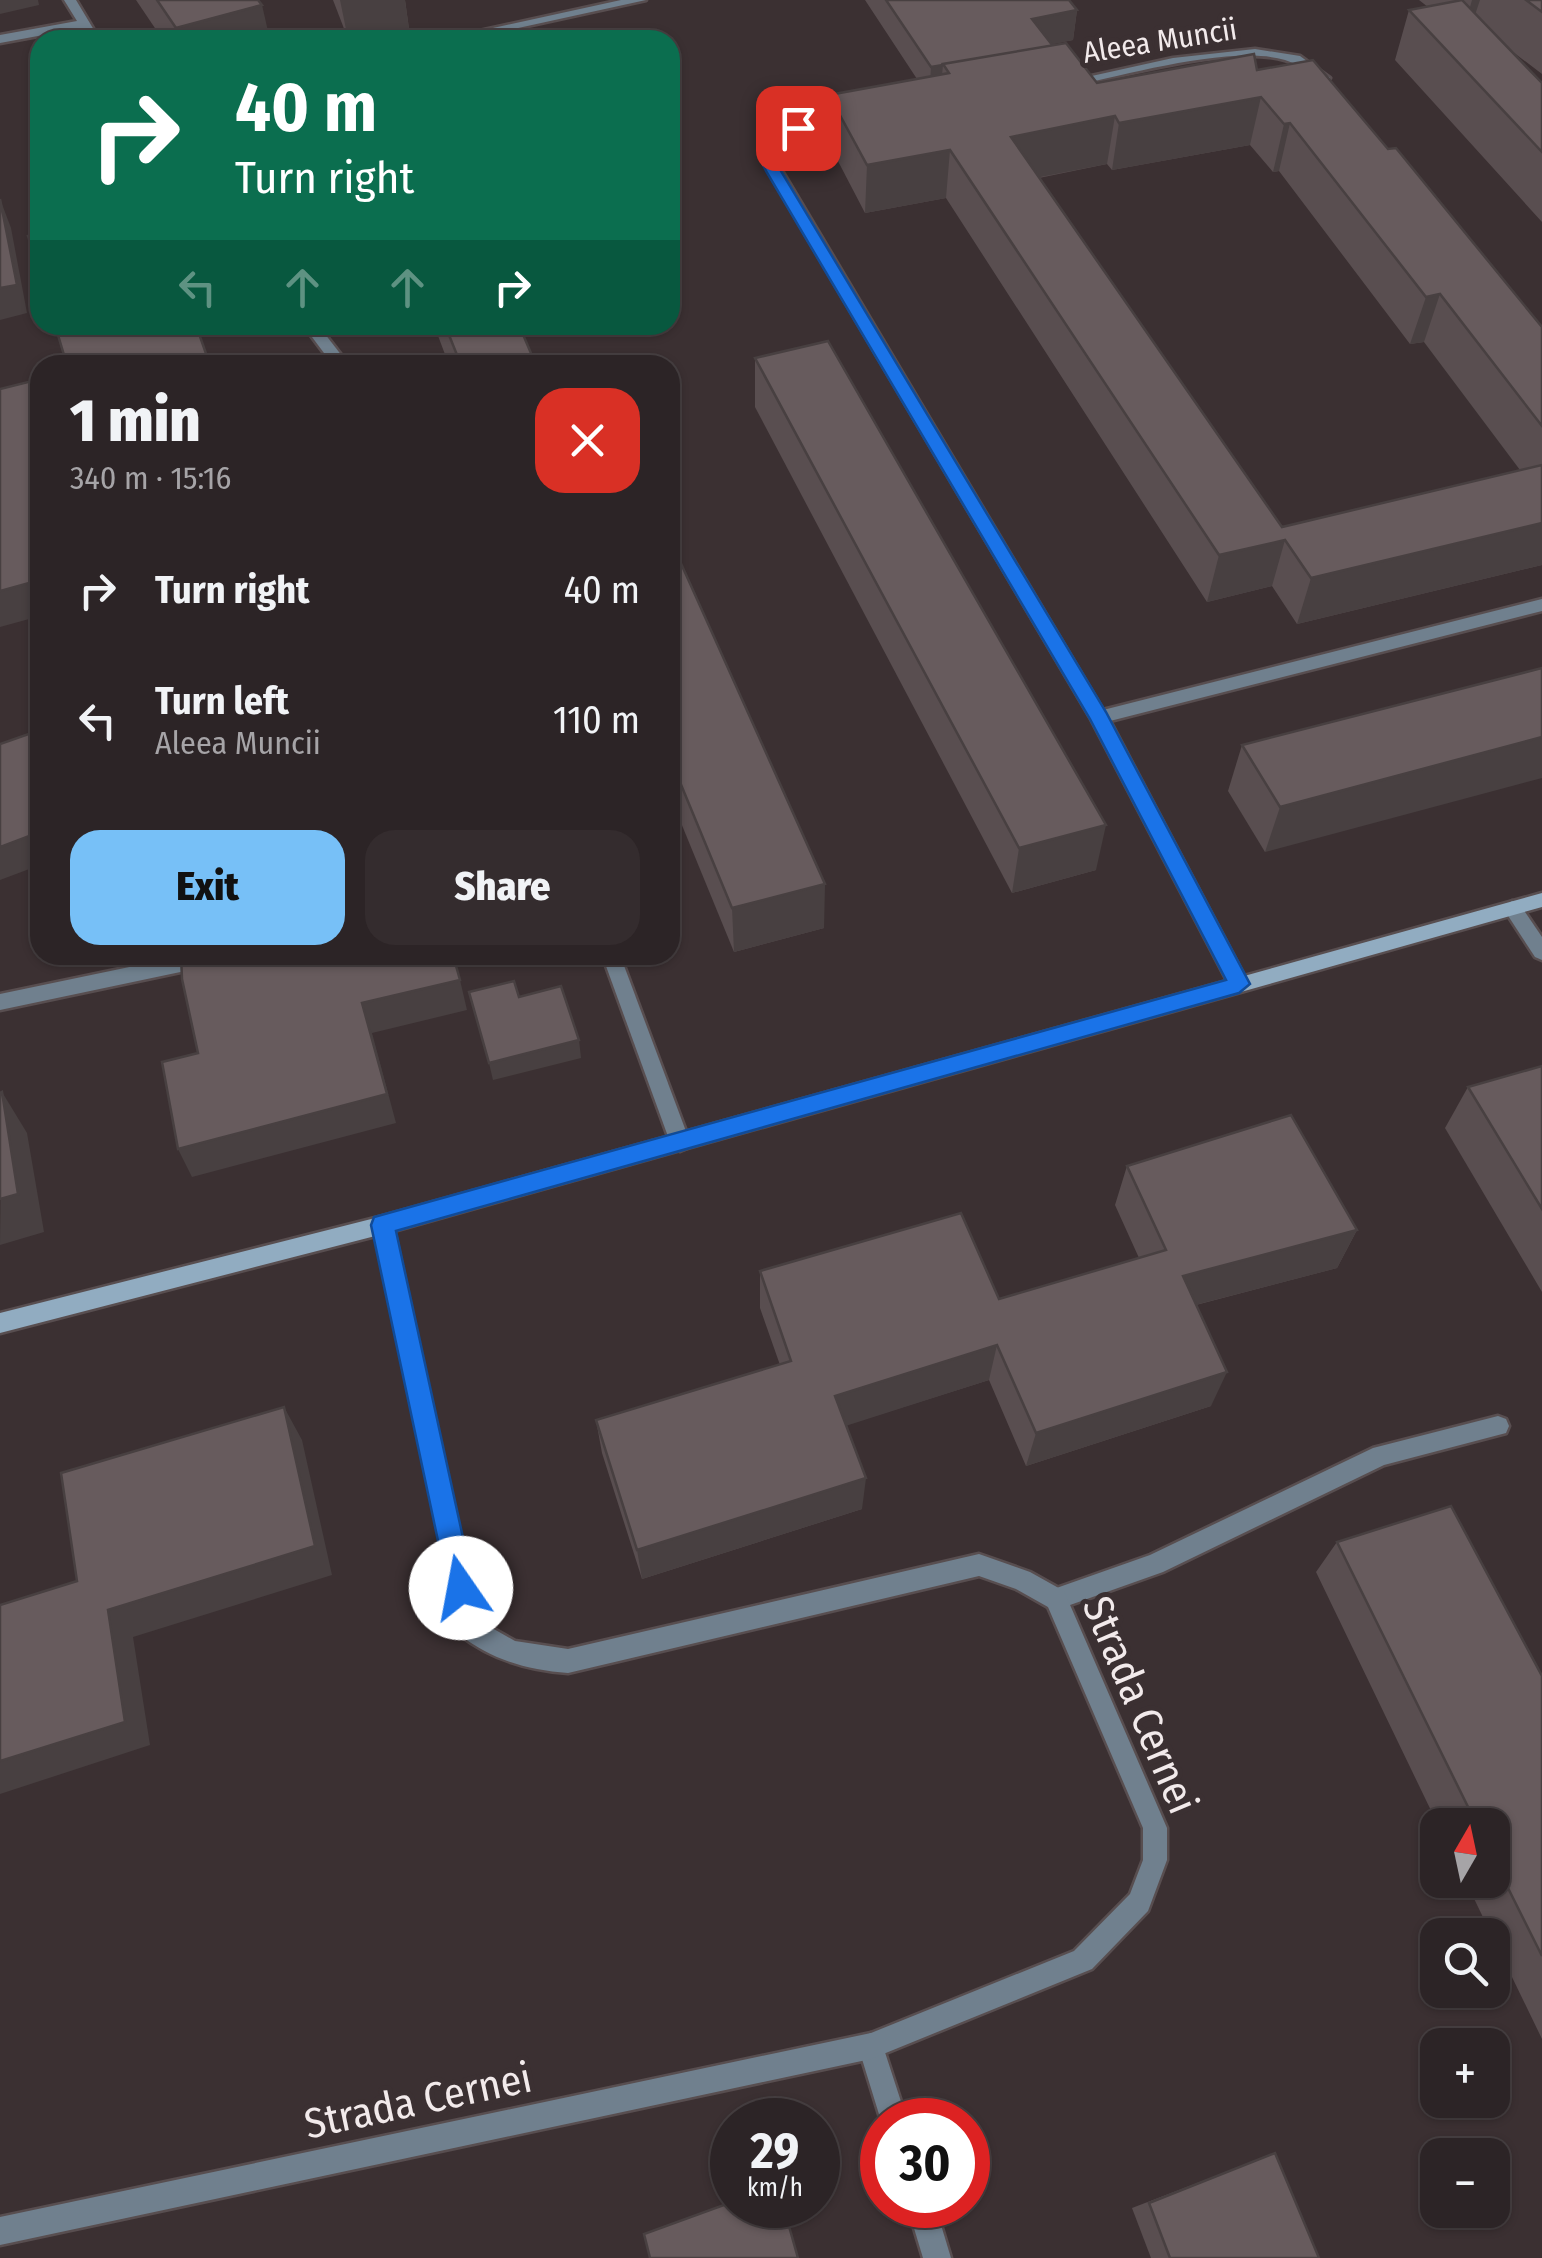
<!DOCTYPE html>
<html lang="en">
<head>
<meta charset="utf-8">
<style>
	:root { --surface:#2c2426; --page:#342c2e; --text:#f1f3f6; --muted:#a6a4a7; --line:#484143; --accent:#77c0f7 }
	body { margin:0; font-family:"Fira Sans Condensed",sans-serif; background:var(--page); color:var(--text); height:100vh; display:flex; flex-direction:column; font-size:38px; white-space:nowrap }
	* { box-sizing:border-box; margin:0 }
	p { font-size:32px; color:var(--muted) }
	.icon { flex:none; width:55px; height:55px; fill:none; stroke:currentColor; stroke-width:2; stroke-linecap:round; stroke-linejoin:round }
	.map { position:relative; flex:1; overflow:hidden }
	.side { position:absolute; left:30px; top:355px; width:650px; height:610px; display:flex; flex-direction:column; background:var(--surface); border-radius:30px; box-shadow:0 2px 8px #0004,0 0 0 2px var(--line) }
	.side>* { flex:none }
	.banner { position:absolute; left:30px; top:30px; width:650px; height:305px; border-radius:30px; box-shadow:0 2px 8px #0004,0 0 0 2px var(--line); background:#0b6e4f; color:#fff; overflow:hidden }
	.needle { width:65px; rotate:9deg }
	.tools { position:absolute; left:1420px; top:1808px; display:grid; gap:20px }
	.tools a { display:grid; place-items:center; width:90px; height:90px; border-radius:20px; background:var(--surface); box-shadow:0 2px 8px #0004,0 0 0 2px var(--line); font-size:50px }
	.speed { position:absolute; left:710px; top:2098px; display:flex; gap:20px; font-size:50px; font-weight:700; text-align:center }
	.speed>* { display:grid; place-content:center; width:130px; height:130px; border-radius:50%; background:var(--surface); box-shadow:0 2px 8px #0004,0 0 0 2px var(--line); line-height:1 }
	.speed small { font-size:25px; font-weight:400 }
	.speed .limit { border:15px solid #d22; background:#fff; color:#111 }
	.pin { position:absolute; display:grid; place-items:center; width:85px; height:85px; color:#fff; margin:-42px; border-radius:20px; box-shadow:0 5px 15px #0006 }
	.me { position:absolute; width:110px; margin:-55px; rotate:348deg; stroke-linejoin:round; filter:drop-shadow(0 0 8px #0008) }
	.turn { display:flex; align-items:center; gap:35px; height:210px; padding:0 40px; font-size:45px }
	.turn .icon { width:130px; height:130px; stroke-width:2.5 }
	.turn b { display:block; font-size:70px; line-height:85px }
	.lanes { display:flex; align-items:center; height:95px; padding:0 40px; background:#0003; justify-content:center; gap:50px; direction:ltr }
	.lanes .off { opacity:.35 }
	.round { display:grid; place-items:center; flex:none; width:105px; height:105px; border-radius:30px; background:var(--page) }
	.headline { display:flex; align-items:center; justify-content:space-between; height:170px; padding:0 40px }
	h1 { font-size:60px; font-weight:800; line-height:75px }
	.button { display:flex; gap:20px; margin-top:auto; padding:20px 40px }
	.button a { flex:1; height:115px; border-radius:30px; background:var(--accent); color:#111; font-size:40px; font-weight:800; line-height:115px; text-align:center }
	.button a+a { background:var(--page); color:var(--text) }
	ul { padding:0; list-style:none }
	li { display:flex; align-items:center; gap:30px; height:130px; padding:0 40px }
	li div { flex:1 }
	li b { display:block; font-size:38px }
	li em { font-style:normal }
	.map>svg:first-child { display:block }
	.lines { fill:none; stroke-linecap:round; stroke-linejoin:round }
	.lane-casing { stroke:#584e50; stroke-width:5 }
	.street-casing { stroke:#584e50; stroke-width:5 }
	.secondary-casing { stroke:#584e50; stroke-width:5 }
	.lane { fill:#70808e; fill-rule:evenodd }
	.street { fill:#70808e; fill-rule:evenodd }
	.secondary { fill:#91acc1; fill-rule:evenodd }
	.wall { fill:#594e50; fill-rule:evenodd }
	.shaded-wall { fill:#484041 }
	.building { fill:#675b5d; stroke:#484041; stroke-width:2.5 }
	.route { fill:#1a73e8; stroke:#114b97; stroke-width:2.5 }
	.labels { text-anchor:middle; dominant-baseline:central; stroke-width:10; stroke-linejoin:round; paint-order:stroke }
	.far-street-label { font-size:30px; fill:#f2eaeb; stroke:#3b3032 }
	.near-street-label { font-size:42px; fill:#f2eaeb; stroke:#3b3032 }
</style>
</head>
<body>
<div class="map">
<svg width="1542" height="2258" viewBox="0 0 1542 2258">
	<rect width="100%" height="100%" fill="#3b3032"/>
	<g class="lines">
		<defs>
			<g id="lane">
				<path d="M1498,1416L1506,1419L1509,1426L1506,1433L1384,1465L1163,1572L1056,1610L1048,1607L1044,1599L1048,1591L1150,1555L1373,1448Z"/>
				<path d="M871,2033L880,2037L907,2120H882V2124L858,2046L862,2037Z"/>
				<path d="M907,2205H935L951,2258H923Z"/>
			</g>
			<g id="street">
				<path d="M64,0H76L100,40H88L81,28L0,43V35L77,21Z"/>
				<path d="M621,0H646L463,40H438Z"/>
				<path d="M1255,49L1300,56L1330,78L1318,81C1309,71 1298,64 1285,60C1231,44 1124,76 1067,87L1060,83L1173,58Z"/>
				<path d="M851,115L856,116V122C828,128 797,127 775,147V159L1103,710L1542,599V611L1110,721L1249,985L1246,990H1232L1091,719L761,159V146C784,121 819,120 851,115Z"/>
				<path d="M303,325H318L349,365H333Z"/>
				<path d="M1512,901L1519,903L1542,937V960L1535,957L1503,908Z"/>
				<path d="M187,955H232L223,963L0,1010V994Z"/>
				<path d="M602,955H620L690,1142L687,1148L680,1151L673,1148L670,1142Z"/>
				<path d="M383,1216L390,1219L393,1225L478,1620L515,1641L568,1649L979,1554L1030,1572L1064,1591L1167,1828V1860L1148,1911L1092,1969L871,2059L0,2245V2217L871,2033L1074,1951L1130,1894L1143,1860V1828L1048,1607L1016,1589L979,1576L568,1673C528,1670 492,1660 460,1635L373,1225L376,1219Z"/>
			</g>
			<path id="secondary" d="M1542,893V907L383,1234L0,1333V1313L383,1216Z"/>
		</defs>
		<use href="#lane" class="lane-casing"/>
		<use href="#street" class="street-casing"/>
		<use href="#secondary" class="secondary-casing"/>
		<use href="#lane" class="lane"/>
		<use href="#street" class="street"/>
		<use href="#secondary" class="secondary"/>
	</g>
	<g class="wall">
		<path d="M136,0H258L270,40H163Z"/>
		<path d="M333,0H405L409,29L348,39Z"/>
		<path d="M865,0H1069L1077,10L1073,40L1052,44L1097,83L1257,70L1388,149L1542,327V565L1297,624L1272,586L1207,602L946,198L865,213L828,142L829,95L917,79ZM1250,145L1273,172L1279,171L1410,344L1424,342L1520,470L1282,527L1039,178L1107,164L1112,170Z"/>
		<path d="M1419,0H1542V74L1509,49L1542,83V222L1395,60L1409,10L1428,7Z"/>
		<path d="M434,325H519L536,365H449Z"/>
		<path d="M755,358L1096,870L1012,893L755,407Z"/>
		<path d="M670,539L824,928L734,952L670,796Z"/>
		<path d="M1542,668L1265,852L1228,791L1242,745Z"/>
		<path d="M1542,1066V1292L1445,1128L1468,1087Z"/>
		<path d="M1127,1166L1357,1230L1337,1268L1196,1305L1211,1406L1026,1466L989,1380L846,1425L862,1509L642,1579L602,1453L596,1420L780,1365L760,1308V1271L999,1299L1139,1258L1115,1205Z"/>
		<path d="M1337,1542L1542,1676V2039L1465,1880H1492V1825H1438L1316,1572Z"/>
		<path d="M1275,2153L1319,2258H1151L1132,2208Z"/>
	</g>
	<g class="shaded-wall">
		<path d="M0,0H38L39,5L0,14Z"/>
		<path d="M340,0H405L409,29L348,39Z"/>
		<path d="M1472,0H1480L1473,21L1463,32Z"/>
		<path d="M262,5L270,40H179L176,28Z"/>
		<path d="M1077,10L1073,40L1028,49L1032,19Z"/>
		<path d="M943,65L940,96L929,98L931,67Z"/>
		<path d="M1261,97L1250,145L1112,170L1119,123Z"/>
		<path d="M1115,116L1107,164L1005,184L1011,137Z"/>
		<path d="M1290,123L1279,171L1273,172L1284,124Z"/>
		<path d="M950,150L946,198L865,213L867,165Z"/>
		<path d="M0,199L11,228L27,313L0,320Z"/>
		<path d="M1440,294L1424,342L1410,344L1426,297Z"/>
		<path d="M1542,523V565L1297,624L1311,578Z"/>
		<path d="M1285,540L1272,586L1207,602L1219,555Z"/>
		<path d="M40,580V616L0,627V591Z"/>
		<path d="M1542,737V778L1265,852L1280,807Z"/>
		<path d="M1106,825L1096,870L1012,893L1019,848Z"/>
		<path d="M40,832V865L0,880V847Z"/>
		<path d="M825,884L824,928L734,952L732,908Z"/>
		<path d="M460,980L467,1010L372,1033L396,1123L192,1177L178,1149L362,1003Z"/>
		<path d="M579,1040L581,1058L493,1080L489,1063Z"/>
		<path d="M2,1092L27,1133L44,1232L0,1245Z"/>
		<path d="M1357,1230L1337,1268L1168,1312L1183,1276Z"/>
		<path d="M997,1345L989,1380L833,1430L835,1396Z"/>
		<path d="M1227,1372L1211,1406L1026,1466L1036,1433Z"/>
		<path d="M284,1407L302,1440L332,1575L133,1637L150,1745L0,1794V1761L108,1610Z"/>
		<path d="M866,1478L862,1509L642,1579L637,1550Z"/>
	</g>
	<g class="building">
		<path d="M157,0H258L262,5L176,28Z"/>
		<path d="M886,0H1069L1077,10L1032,19L1053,46L931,67Z"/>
		<path d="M1462,0L1542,83V152L1409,10Z"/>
		<path d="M1526,0H1542V12Z"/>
		<path d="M1066,43L1097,83L1254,54L1257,70L1313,60L1388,149L1396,148L1542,327V426L1440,294L1426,297L1290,123L1284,124L1261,97L1119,123L1115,116L1011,137L1282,527L1542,465V523L1311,578L1285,540L1219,555L950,150L867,165L829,95L949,73L943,64Z"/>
		<path d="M0,199L17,285L0,288Z"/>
		<path d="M40,234V274L28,236Z"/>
		<path d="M55,325H196L210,365H67Z"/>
		<path d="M445,325H519L536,365H461Z"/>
		<path d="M828,341L1106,825L1019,848L755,358Z"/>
		<path d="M40,379V580L0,591V389Z"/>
		<path d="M670,539L825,884L732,908L670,758Z"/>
		<path d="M1542,668V737L1280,807L1242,745Z"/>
		<path d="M40,730V832L0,847V744Z"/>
		<path d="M181,955H453L460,980L362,1003L387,1094L178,1149L162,1062L198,1053L182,979Z"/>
		<path d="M514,981L519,997L561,986L579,1040L489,1063L469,992Z"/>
		<path d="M1542,1066V1209L1468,1087Z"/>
		<path d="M2,1092L18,1194L0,1199V1093Z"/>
		<path d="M1291,1115L1357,1230L1183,1276L1227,1372L1036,1433L997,1345L835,1396L866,1478L637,1550L596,1420L791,1361L760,1271L961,1213L999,1299L1166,1250L1127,1166Z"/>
		<path d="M284,1407L315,1546L108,1610L125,1722L0,1761V1605L77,1581L61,1473Z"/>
		<path d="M1451,1506L1542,1676V1956L1492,1856V1825H1477L1337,1542Z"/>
		<path d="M1275,2153L1319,2258H1170L1149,2203Z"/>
		<path d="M732,2202V2205H783L798,2258H650L644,2234Z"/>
	</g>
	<path class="route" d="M792,125L805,128L776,147L781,171L1106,712L1250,984L1239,993L396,1231L474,1588L470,1597L461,1600L452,1597L448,1588L371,1225L374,1217L1226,980L1090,719L766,171L760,158L761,146L775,132Z"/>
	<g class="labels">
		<g class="far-street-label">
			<text transform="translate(1160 41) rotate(-9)">Aleea Muncii</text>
		</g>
		<g class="near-street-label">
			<text transform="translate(1140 1705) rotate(67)">Strada Cernei</text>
			<text transform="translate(418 2101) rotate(-12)">Strada Cernei</text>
		</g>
	</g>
</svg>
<div class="tools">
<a><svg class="needle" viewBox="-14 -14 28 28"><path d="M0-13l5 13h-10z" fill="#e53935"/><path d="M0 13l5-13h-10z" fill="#a6a4a7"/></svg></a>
<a><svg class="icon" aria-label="search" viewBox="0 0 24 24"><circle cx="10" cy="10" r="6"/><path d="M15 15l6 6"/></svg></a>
<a>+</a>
<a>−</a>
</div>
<div class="speed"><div>29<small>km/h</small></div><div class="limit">30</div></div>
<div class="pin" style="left:798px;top:128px;background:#d93025"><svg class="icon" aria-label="arrive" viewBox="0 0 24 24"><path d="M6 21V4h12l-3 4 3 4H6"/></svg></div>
<svg class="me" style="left:461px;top:1588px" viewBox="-20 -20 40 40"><circle r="19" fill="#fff"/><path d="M0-13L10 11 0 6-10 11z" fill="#1a73e8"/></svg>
<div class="banner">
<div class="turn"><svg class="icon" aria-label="right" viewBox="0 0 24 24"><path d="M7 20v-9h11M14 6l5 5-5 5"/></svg><div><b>40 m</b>Turn right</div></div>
<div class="lanes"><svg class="icon off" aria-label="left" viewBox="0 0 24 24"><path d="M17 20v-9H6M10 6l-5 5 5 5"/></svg><svg class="icon off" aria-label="ahead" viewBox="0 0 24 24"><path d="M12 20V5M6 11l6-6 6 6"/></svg><svg class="icon off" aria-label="ahead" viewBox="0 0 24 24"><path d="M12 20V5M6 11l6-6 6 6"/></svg><svg class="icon" aria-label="right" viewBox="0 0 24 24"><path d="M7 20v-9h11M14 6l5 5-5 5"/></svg></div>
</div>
<section class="side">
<div class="headline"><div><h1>1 min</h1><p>340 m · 15:16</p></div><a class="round" style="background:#d93025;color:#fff"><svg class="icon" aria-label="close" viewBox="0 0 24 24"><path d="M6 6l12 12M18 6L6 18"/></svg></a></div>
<ul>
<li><svg class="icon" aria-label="right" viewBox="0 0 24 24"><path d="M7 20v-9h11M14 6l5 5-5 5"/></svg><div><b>Turn right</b></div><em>40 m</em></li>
<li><svg class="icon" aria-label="left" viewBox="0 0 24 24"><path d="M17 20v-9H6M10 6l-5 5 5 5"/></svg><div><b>Turn left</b><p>Aleea Muncii</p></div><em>110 m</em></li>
</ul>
<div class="button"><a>Exit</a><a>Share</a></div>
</section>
</div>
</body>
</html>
